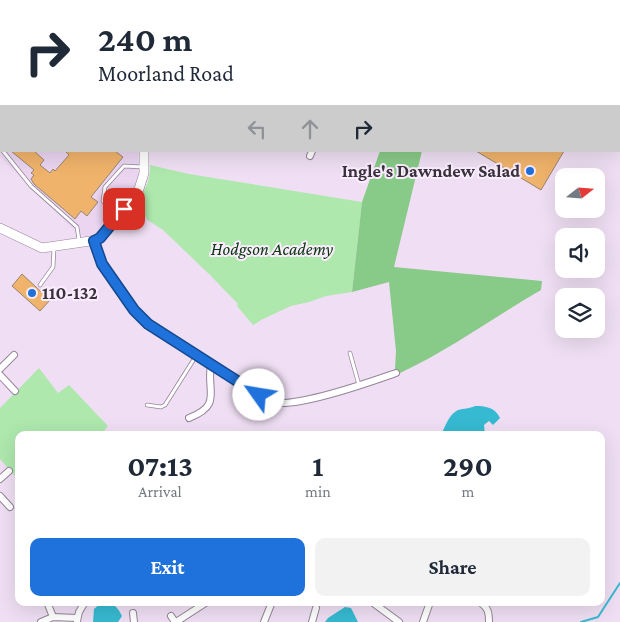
<!DOCTYPE html>
<html lang="en">
<head>
<meta charset="utf-8">
<style>
	:root { --surface:#fff; --page:#f2f2f3; --text:#1f2937; --muted:#747a83; --accent:#1f71db }
	body { margin:0; font-family:"Crimson Pro",serif; background:var(--page); color:var(--text); height:100vh; display:flex; flex-direction:column; font-size:19px; white-space:nowrap }
	* { box-sizing:border-box; margin:0 }
	p { font-size:16px; color:var(--muted) }
	.icon { flex:none; width:28px; height:28px; fill:none; stroke:currentColor; stroke-width:2; stroke-linecap:round; stroke-linejoin:round }
	.map { position:relative; flex:1; overflow:hidden }
	.sheet { position:absolute; left:15px; top:431px; width:590px; height:175px; display:flex; flex-direction:column; background:var(--surface); border-radius:10px; box-shadow:0 5px 20px #0002 }
	.sheet>* { flex:none }
	.banner { position:absolute; left:0px; top:0px; width:620px; height:152px; box-shadow:0 5px 20px #0002; background:#fff; color:var(--text); overflow:hidden }
	.needle { width:32px; rotate:73deg }
	.tools { position:absolute; left:555px; top:168px; display:grid; gap:10px }
	.tools a { display:grid; place-items:center; width:50px; height:50px; border-radius:10px; background:var(--surface); box-shadow:0 5px 20px #0002; font-size:25px }
	.pin { position:absolute; display:grid; place-items:center; width:42px; height:42px; color:#fff; margin:-21px; border-radius:10px; box-shadow:0 2px 8px #0006 }
	.me { position:absolute; width:55px; margin:-28px; rotate:302deg; stroke-linejoin:round; filter:drop-shadow(0 0 4px #0008) }
	.turn { display:flex; align-items:center; gap:18px; height:105px; padding:0 15px; font-size:22px }
	.turn .icon { width:65px; height:65px; stroke-width:2.5 }
	.turn b { display:block; font-size:35px; line-height:42px }
	.lanes { display:flex; align-items:center; height:48px; padding:0 15px; background:#0003; justify-content:center; gap:25px; direction:ltr }
	.lanes .off { opacity:.35 }
	.eta { display:flex; justify-content:space-evenly; align-items:center; height:85px; text-align:center }
	.eta b { font-size:30px; font-weight:700; line-height:35px }
	.cta { display:flex; gap:10px; margin-top:auto; padding:10px 15px }
	.cta a { flex:1; height:58px; border-radius:10px; background:var(--accent); color:#fff; font-size:20px; font-weight:700; line-height:58px; text-align:center }
	.cta a+a { background:var(--page); color:var(--text) }
	.map>svg:first-child { display:block }
	.built { fill:#ebd5f1 }
	.green { fill:#aee8ad }
	.forest { fill:#88ca87 }
	.water { fill:#36bad1 }
	.lines { fill:none; stroke-linecap:round; stroke-linejoin:round }
	.stream { stroke:#36bad1; stroke-width:2 }
	.building { fill:#f0b36b; stroke:#968572 }
	.lane-casing { stroke:#958599; stroke-width:4.5 }
	.street-casing { stroke:#958599; stroke-width:8 }
	.secondary-casing { stroke:#958599; stroke-width:10 }
	.lane { stroke:#fff; stroke-width:3 }
	.street { stroke:#fff; stroke-width:6 }
	.secondary { stroke:#fff; stroke-width:9 }
	.route-casing { stroke:#14498e; stroke-width:12 }
	.route { stroke:#1f71db; stroke-width:9 }
	.poi-dot { fill:#1f71db; stroke:#fbedff; stroke-width:2 }
	.labels { text-anchor:middle; dominant-baseline:central; stroke-width:4; stroke-linejoin:round; paint-order:stroke }
	.poi-label { font-size:18px; font-weight:bold; fill:#39323b; stroke:#fbedff; text-anchor:end }
	.park-label { font-size:18px; font-style:italic; fill:#08370c; stroke:#fbedff }
</style>
</head>
<body>
<div class="map">
<svg width="620" height="622" viewBox="0 0 620 622">
	<rect width="100%" height="100%" fill="#f0dff4"/>
	<path class="built" d="M1,92V151H138L139,175L135,186L93,236L86,237L76,232L0,157Z"/>
	<g class="green">
		<path d="M150,165L189,174L362,202L352,292L326,296L309,302L291,306L263,319L253,325L237,306L238,304L210,275L163,230L146,219L147,217L143,216L142,217L130,212C141,198 151,183 150,165Z"/>
		<path d="M39,368L58,393L69,385L108,426L101,435H19V481L0,459V408Z"/>
	</g>
	<path class="forest" d="M380,151H422L394,267L542,281L541,290C494,317 449,350 400,373L395,369L396,351L389,282L352,292L362,202Z"/>
	<g class="water">
		<path d="M475,406C485,406 495,407 500,418L493,425L489,421L484,425L485,435H441C445,427 449,414 458,410C464,408 469,409 475,406Z"/>
		<path d="M101,603C112,601 117,606 122,616L118,622H93L94,609Z"/>
		<path d="M345,607L351,608L358,622H325L328,618Z"/>
	</g>
	<g class="lines">
		<path class="stream" d="M581,622L598,617L620,583"/>
	</g>
	<g class="building">
		<path d="M11,151H34L44,160L40,165L50,173L53,169L55,171L69,155L65,151H115L123,157L91,197L98,202L87,216L81,211L75,219L34,184L31,179L34,175L31,173L34,170Z"/>
		<path d="M476,151H564L541,190Z"/>
		<path d="M22,274L50,300L40,311L12,286Z"/>
	</g>
	<g class="lines">
		<defs>
			<g id="lane">
				<path d="M416,0L419,1"/>
				<path d="M619,7H620"/>
				<path d="M619,85L620,87"/>
				<path d="M0,115L1,113"/>
				<path d="M619,128L620,126"/>
				<path d="M0,148L1,149"/>
				<path d="M3,151L31,186L77,227L79,240"/>
				<path d="M115,217L103,201L105,187L124,166L143,167"/>
				<path d="M40,285L53,267L54,248"/>
				<path d="M350,353L359,385"/>
				<path d="M147,405L161,407L165,405L196,356"/>
			</g>
			<g id="street">
				<path d="M333,0L336,1"/>
				<path d="M0,19L1,20"/>
				<path d="M0,62L1,61"/>
				<path d="M310,156L312,151"/>
				<path d="M94,241C102,273 125,301 148,324L271,402C295,409 370,382 396,373"/>
				<path d="M0,369L14,355"/>
				<path d="M0,375L15,391"/>
				<path d="M189,418C223,405 206,391 211,365"/>
				<path d="M0,479L9,471"/>
				<path d="M0,496L10,507"/>
				<path d="M47,602L53,617"/>
				<path d="M372,602L399,622"/>
				<path d="M480,602C488,608 489,612 489,622"/>
				<path d="M133,613L134,622"/>
				<path d="M171,616L175,622"/>
				<path d="M77,621L79,612L85,602"/>
				<path d="M41,622L53,617L77,618"/>
				<path d="M176,622L207,602"/>
				<path d="M264,622L272,602"/>
				<path d="M312,622L316,608"/>
				<path d="M423,622L430,602"/>
			</g>
			<g id="secondary">
				<path d="M220,1L221,0"/>
				<path d="M0,228L42,248L97,240L139,189L144,173V151"/>
			</g>
		</defs>
		<use href="#lane" class="lane-casing"/>
		<use href="#street" class="street-casing"/>
		<use href="#secondary" class="secondary-casing"/>
		<use href="#lane" class="lane"/>
		<use href="#street" class="street"/>
		<use href="#secondary" class="secondary"/>
	</g>
	<g class="lines">
		<defs>
			<path id="route" d="M124,209L100,238L94,241L102,264L134,310L148,324L259,395"/>
		</defs>
		<use href="#route" class="route-casing"/>
		<use href="#route" class="route"/>
	</g>
	<g class="poi-dot">
		<circle cx="530" cy="171" r="5"/>
		<circle cx="32" cy="293" r="5"/>
	</g>
	<g class="labels">
		<g class="poi-label">
			<text x="520" y="171">Ingle's Dawndew Salad</text>
			<text x="42" y="293" text-anchor="start">110-132</text>
		</g>
		<g class="park-label">
			<text x="272" y="249">Hodgson Academy</text>
		</g>
	</g>
</svg>
<div class="tools">
<a><svg class="needle" viewBox="-14 -14 28 28"><path d="M0-13l5 13h-10z" fill="#e53935"/><path d="M0 13l5-13h-10z" fill="#747a83"/></svg></a>
<a><svg class="icon" aria-label="sound" viewBox="0 0 24 24"><path d="M4 9h4l5-4v14l-5-4H4zM17 9q2 3 0 6"/></svg></a>
<a><svg class="icon" aria-label="layers" viewBox="0 0 24 24"><path d="M12 4l9 5-9 5-9-5zM3 14l9 5 9-5"/></svg></a>
</div>
<div class="pin" style="left:124px;top:209px;background:#d93025"><svg class="icon" aria-label="arrive" viewBox="0 0 24 24"><path d="M6 21V4h12l-3 4 3 4H6"/></svg></div>
<svg class="me" style="left:259px;top:395px" viewBox="-20 -20 40 40"><circle r="19" fill="#fff"/><path d="M0-13L10 11 0 6-10 11z" fill="#1f71db"/></svg>
<div class="banner">
<div class="turn"><svg class="icon" aria-label="right" viewBox="0 0 24 24"><path d="M7 20v-9h11M14 6l5 5-5 5"/></svg><div><b>240 m</b>Moorland Road</div></div>
<div class="lanes"><svg class="icon off" aria-label="left" viewBox="0 0 24 24"><path d="M17 20v-9H6M10 6l-5 5 5 5"/></svg><svg class="icon off" aria-label="ahead" viewBox="0 0 24 24"><path d="M12 20V5M6 11l6-6 6 6"/></svg><svg class="icon" aria-label="right" viewBox="0 0 24 24"><path d="M7 20v-9h11M14 6l5 5-5 5"/></svg></div>
</div>
<section class="sheet">
<div class="eta">
<div><b>07:13</b><p>Arrival</p></div>
<div><b>1</b><p>min</p></div>
<div><b>290</b><p>m</p></div>
</div>
<div class="cta"><a>Exit</a><a>Share</a></div>
</section>
</div>
</body>
</html>
